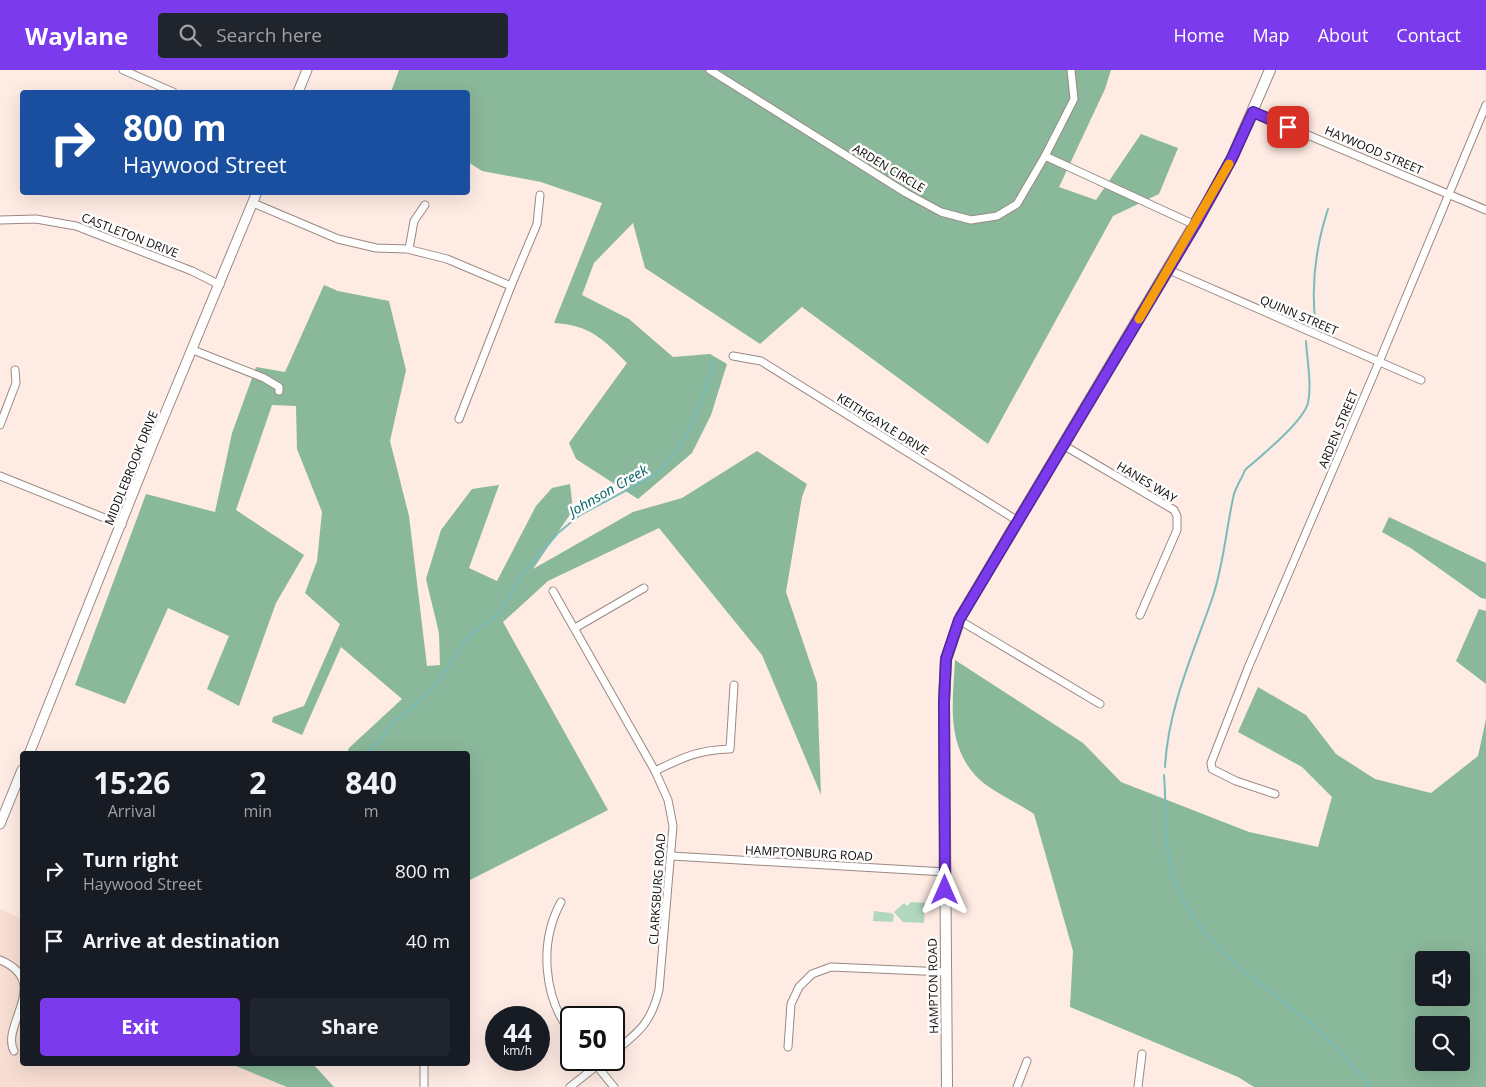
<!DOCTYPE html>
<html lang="en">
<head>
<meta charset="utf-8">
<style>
	:root { --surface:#171b24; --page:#20242c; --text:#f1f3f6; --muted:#9ea1a6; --accent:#7c3aed }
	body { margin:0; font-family:"Open Sans",sans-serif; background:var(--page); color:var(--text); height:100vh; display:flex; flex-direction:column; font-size:19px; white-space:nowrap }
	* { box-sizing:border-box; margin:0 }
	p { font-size:16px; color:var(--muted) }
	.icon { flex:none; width:28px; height:28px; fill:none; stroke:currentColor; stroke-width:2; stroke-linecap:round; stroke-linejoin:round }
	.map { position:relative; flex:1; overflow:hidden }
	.side { position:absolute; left:20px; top:681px; width:450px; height:315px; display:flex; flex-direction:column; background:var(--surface); border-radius:5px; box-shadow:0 5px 20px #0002 }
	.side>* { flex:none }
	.hud { position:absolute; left:20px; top:20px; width:450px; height:105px; border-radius:5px; box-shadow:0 5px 20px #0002; background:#1a4fa0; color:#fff; overflow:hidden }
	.buttons { position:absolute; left:1415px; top:881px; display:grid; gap:10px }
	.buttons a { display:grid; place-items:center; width:55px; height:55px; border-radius:5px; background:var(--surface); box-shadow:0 5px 20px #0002; font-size:25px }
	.speed { position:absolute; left:485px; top:936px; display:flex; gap:10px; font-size:25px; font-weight:700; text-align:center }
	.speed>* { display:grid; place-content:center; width:65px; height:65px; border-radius:50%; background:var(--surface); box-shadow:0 5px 20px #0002; line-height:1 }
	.speed small { font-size:12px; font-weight:400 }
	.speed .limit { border:2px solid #111; border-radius:8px; background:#fff; color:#111 }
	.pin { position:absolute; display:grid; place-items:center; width:42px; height:42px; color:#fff; margin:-21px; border-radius:10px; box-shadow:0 2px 8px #0006 }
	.me { position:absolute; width:55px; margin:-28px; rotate:0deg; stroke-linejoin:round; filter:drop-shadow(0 0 4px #0008) }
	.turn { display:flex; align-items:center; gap:18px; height:105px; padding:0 20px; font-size:22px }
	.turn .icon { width:65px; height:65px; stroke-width:2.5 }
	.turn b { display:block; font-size:35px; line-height:42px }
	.eta { display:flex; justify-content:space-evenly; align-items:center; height:85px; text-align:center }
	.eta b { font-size:30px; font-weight:700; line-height:35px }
	.action { display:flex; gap:10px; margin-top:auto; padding:10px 20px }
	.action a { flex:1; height:58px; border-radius:5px; background:var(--accent); color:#fff; font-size:20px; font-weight:700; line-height:58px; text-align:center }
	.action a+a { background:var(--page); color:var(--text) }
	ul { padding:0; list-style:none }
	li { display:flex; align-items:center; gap:15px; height:70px; padding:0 20px }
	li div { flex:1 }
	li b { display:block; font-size:19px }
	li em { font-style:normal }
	header { display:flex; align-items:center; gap:30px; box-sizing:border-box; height:70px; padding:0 25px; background:var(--accent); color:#fff }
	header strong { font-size:24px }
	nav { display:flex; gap:28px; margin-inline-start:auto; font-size:18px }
	.search { width:350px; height:45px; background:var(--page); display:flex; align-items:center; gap:12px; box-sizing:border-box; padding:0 18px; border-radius:5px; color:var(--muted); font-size:19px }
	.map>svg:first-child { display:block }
	.built { fill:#f8ded2 }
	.green { fill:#b1d7be }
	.forest { fill:#8ab89a; fill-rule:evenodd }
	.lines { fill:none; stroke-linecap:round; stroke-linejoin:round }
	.stream { stroke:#7bbbbb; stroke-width:2 }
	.minor-casing { stroke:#9a8982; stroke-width:9 }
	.tertiary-casing { stroke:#9a8982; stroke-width:11 }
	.secondary-casing { stroke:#9a8982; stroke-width:12 }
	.minor { stroke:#fff; stroke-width:7 }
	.tertiary { stroke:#fff; stroke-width:9 }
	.secondary { stroke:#fff; stroke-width:10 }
	.route-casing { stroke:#51269a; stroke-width:12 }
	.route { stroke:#7c3aed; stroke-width:9 }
	.slow { stroke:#f59e0b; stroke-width:9 }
	.labels { text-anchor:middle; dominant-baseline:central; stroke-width:5; stroke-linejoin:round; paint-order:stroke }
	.street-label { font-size:12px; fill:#110b09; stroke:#fcfcfc }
	.water-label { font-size:14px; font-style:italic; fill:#026263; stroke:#fcfcfc }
</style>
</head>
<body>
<header>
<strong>Waylane</strong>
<div class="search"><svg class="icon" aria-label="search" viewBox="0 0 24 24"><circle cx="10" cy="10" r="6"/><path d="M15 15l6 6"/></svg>Search here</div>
<nav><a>Home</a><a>Map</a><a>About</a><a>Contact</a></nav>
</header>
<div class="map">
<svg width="1486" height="1017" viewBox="0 0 1486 1017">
	<rect width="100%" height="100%" fill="#feebe3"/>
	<path class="built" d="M0,839L22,849V994H231L287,1017H0Z"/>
	<g class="green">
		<path d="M911,832L925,833L924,853L903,852L894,842L904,833L907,836Z"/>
		<path d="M874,841L891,843L894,845L893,852L873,851Z"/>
	</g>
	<g class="forest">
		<path d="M399,0H1111L1105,19L1059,117L1096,130L1141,64L1178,78L1159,124L1113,146L988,374L802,237L760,274L645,198L633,153L594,193L582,225L629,249L673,287L710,284L727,294L711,345L692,383L638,429L576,389L569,373L627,293C603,269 590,255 554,253L602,133L541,112L482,101L468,92V22H391Z"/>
		<path d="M324,215L338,221L389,231L406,300L390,371L409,446L427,596L440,595L439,563L426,509L441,460L472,419L499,415L469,498L497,511L536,436L552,418L570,414L573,440L533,499L633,442L682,428L757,381L807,414L802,427L786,522L817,613L821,725L762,585L659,458L548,511L503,552L608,740L468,811V684H347L349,678L402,629L341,577L302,665L272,652L273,647L304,636L340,554L305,523L317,491L322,442L297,379L296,336L272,335L236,440L304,485L276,533L239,636L207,619L229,566L168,538L125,634L75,615L146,424L215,442L232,363L256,297L285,302Z"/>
		<path d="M1389,447L1486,493V529L1481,528L1412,479L1382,462Z"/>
		<path d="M1479,539L1486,541V614L1456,591Z"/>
		<path d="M955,590L1083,673L1121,712L1249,762L1318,777L1332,727L1302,697L1238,662L1258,617L1306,645L1336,684L1375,709L1431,723L1478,686L1486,649V1017H1254L1238,1007L1070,937L1073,881L1034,744C1018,733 993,722 979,709C945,676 953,632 955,590ZM1424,890H1461V928H1424ZM1424,955H1461V992H1424Z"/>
		<path d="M231,994H313L334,1017H287Z"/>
	</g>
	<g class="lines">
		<g class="stream">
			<path d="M1315,249C1311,210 1316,176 1328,139"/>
			<path d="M368,684L393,653L436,616L465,571L480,557L495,547L509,528L518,510L558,463L580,445L655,405L674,385L687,365L702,329L710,307L712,291"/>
			<path d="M1165,697C1168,638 1193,584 1212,529C1224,495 1226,458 1234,424C1237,415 1242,408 1245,400C1261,386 1303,352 1308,333C1312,313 1307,291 1306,271"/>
			<path d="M1164,705C1167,741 1163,774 1174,810C1178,823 1187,836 1194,847C1227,897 1264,914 1308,951C1332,971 1351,993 1370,1017"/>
		</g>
		<defs>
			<g id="minor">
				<path d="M123,0L173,22"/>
				<path d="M710,0L906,123L941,142L971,150L997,146L1017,134L1045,86L1074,29L1071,0"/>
				<path d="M1253,42L1486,140"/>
				<path d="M1045,86L1195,155"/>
				<path d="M253,133L338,169L376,178L407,179L447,189L511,216L459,349"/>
				<path d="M0,150L36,149L76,156L192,201L220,215"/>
				<path d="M409,179L414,151L425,135"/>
				<path d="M1169,200L1421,310"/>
				<path d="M511,216L537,154L540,125"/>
				<path d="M193,280L264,308L279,317V321"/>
				<path d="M733,286L761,291L1018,451"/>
				<path d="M0,355L16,313L15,300"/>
				<path d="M1063,375L1174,440L1177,446V460L1140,545"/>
				<path d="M0,406L122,455"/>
				<path d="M553,521L655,701L668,730L673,756L659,920C651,953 639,962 614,982"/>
				<path d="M959,550L1100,634"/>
				<path d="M575,558L644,518"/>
				<path d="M655,701C684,687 698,680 730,679L734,615"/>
				<path d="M1275,724L1236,711L1212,699L1211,693L1248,598L1379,292L1486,35"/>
				<path d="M672,786L945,802"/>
				<path d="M561,832C539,872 543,927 571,963"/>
				<path d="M0,890C53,912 0,955 14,981"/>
				<path d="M788,977L791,934L799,917L812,904L831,897L945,902"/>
				<path d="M592,990L614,1017"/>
				<path d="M424,994V1017"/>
				<path d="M570,1017L604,990"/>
				<path d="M1017,1017L1027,991"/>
				<path d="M1138,1017L1142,984"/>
			</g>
			<g id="tertiary">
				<path d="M298,22L307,0"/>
				<path d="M29,684L153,373L257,122"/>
				<path d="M0,754L22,700"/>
			</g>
			<path id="secondary" d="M947,1017L944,632L946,589L961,546L1213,123L1232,88L1270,0"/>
		</defs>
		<use href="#minor" class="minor-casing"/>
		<use href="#tertiary" class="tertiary-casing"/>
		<use href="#secondary" class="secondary-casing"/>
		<use href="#minor" class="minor"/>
		<use href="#tertiary" class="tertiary"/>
		<use href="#secondary" class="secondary"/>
	</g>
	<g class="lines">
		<defs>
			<path id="route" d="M945,820L944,632L946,589L959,550L1195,155L1232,88L1253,42L1288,57"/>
		</defs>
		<use href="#route" class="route-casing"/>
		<use href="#route" class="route"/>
		<path class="slow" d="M1139,249L1229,94"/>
	</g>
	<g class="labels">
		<g class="street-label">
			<text transform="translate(1374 80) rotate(23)">HAYWOOD STREET</text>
			<text transform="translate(889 98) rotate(31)">ARDEN CIRCLE</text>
			<text transform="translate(130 165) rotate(21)">CASTLETON DRIVE</text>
			<text transform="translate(1299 245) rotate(23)">QUINN STREET</text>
			<text transform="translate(883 354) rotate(32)">KEITHGAYLE DRIVE</text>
			<text transform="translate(1338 359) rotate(-67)">ARDEN STREET</text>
			<text transform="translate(131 398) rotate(-68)">MIDDLEBROOK DRIVE</text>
			<text transform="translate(1147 412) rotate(31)">HANES WAY</text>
			<text transform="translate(809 783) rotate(3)">HAMPTONBURG ROAD</text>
			<text transform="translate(657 819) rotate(-86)">CLARKSBURG ROAD</text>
			<text transform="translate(933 916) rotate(-91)">HAMPTON ROAD</text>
		</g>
		<g class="water-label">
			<text transform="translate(608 420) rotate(-30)">Johnson Creek</text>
		</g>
	</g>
</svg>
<div class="buttons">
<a><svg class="icon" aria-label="sound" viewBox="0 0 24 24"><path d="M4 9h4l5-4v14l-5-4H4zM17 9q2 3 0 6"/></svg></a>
<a><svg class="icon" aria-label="search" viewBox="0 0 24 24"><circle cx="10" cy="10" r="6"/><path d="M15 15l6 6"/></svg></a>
</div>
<div class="speed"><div>44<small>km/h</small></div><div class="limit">50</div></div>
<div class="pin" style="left:1288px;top:57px;background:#d93025"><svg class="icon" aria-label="arrive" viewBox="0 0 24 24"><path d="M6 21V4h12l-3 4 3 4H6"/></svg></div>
<svg class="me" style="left:945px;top:820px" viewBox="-20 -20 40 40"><path d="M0-17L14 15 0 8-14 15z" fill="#7c3aed" stroke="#fff" stroke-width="4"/></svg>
<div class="hud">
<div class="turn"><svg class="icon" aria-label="right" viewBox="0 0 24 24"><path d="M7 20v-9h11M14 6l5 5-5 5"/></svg><div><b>800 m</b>Haywood Street</div></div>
</div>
<section class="side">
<div class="eta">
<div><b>15:26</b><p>Arrival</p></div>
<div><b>2</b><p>min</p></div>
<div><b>840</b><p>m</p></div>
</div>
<ul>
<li><svg class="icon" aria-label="right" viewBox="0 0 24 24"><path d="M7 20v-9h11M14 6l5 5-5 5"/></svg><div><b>Turn right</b><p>Haywood Street</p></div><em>800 m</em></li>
<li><svg class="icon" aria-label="arrive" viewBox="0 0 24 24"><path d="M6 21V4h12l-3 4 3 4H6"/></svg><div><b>Arrive at destination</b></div><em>40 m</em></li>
</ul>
<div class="action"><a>Exit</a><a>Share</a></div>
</section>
</div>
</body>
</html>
